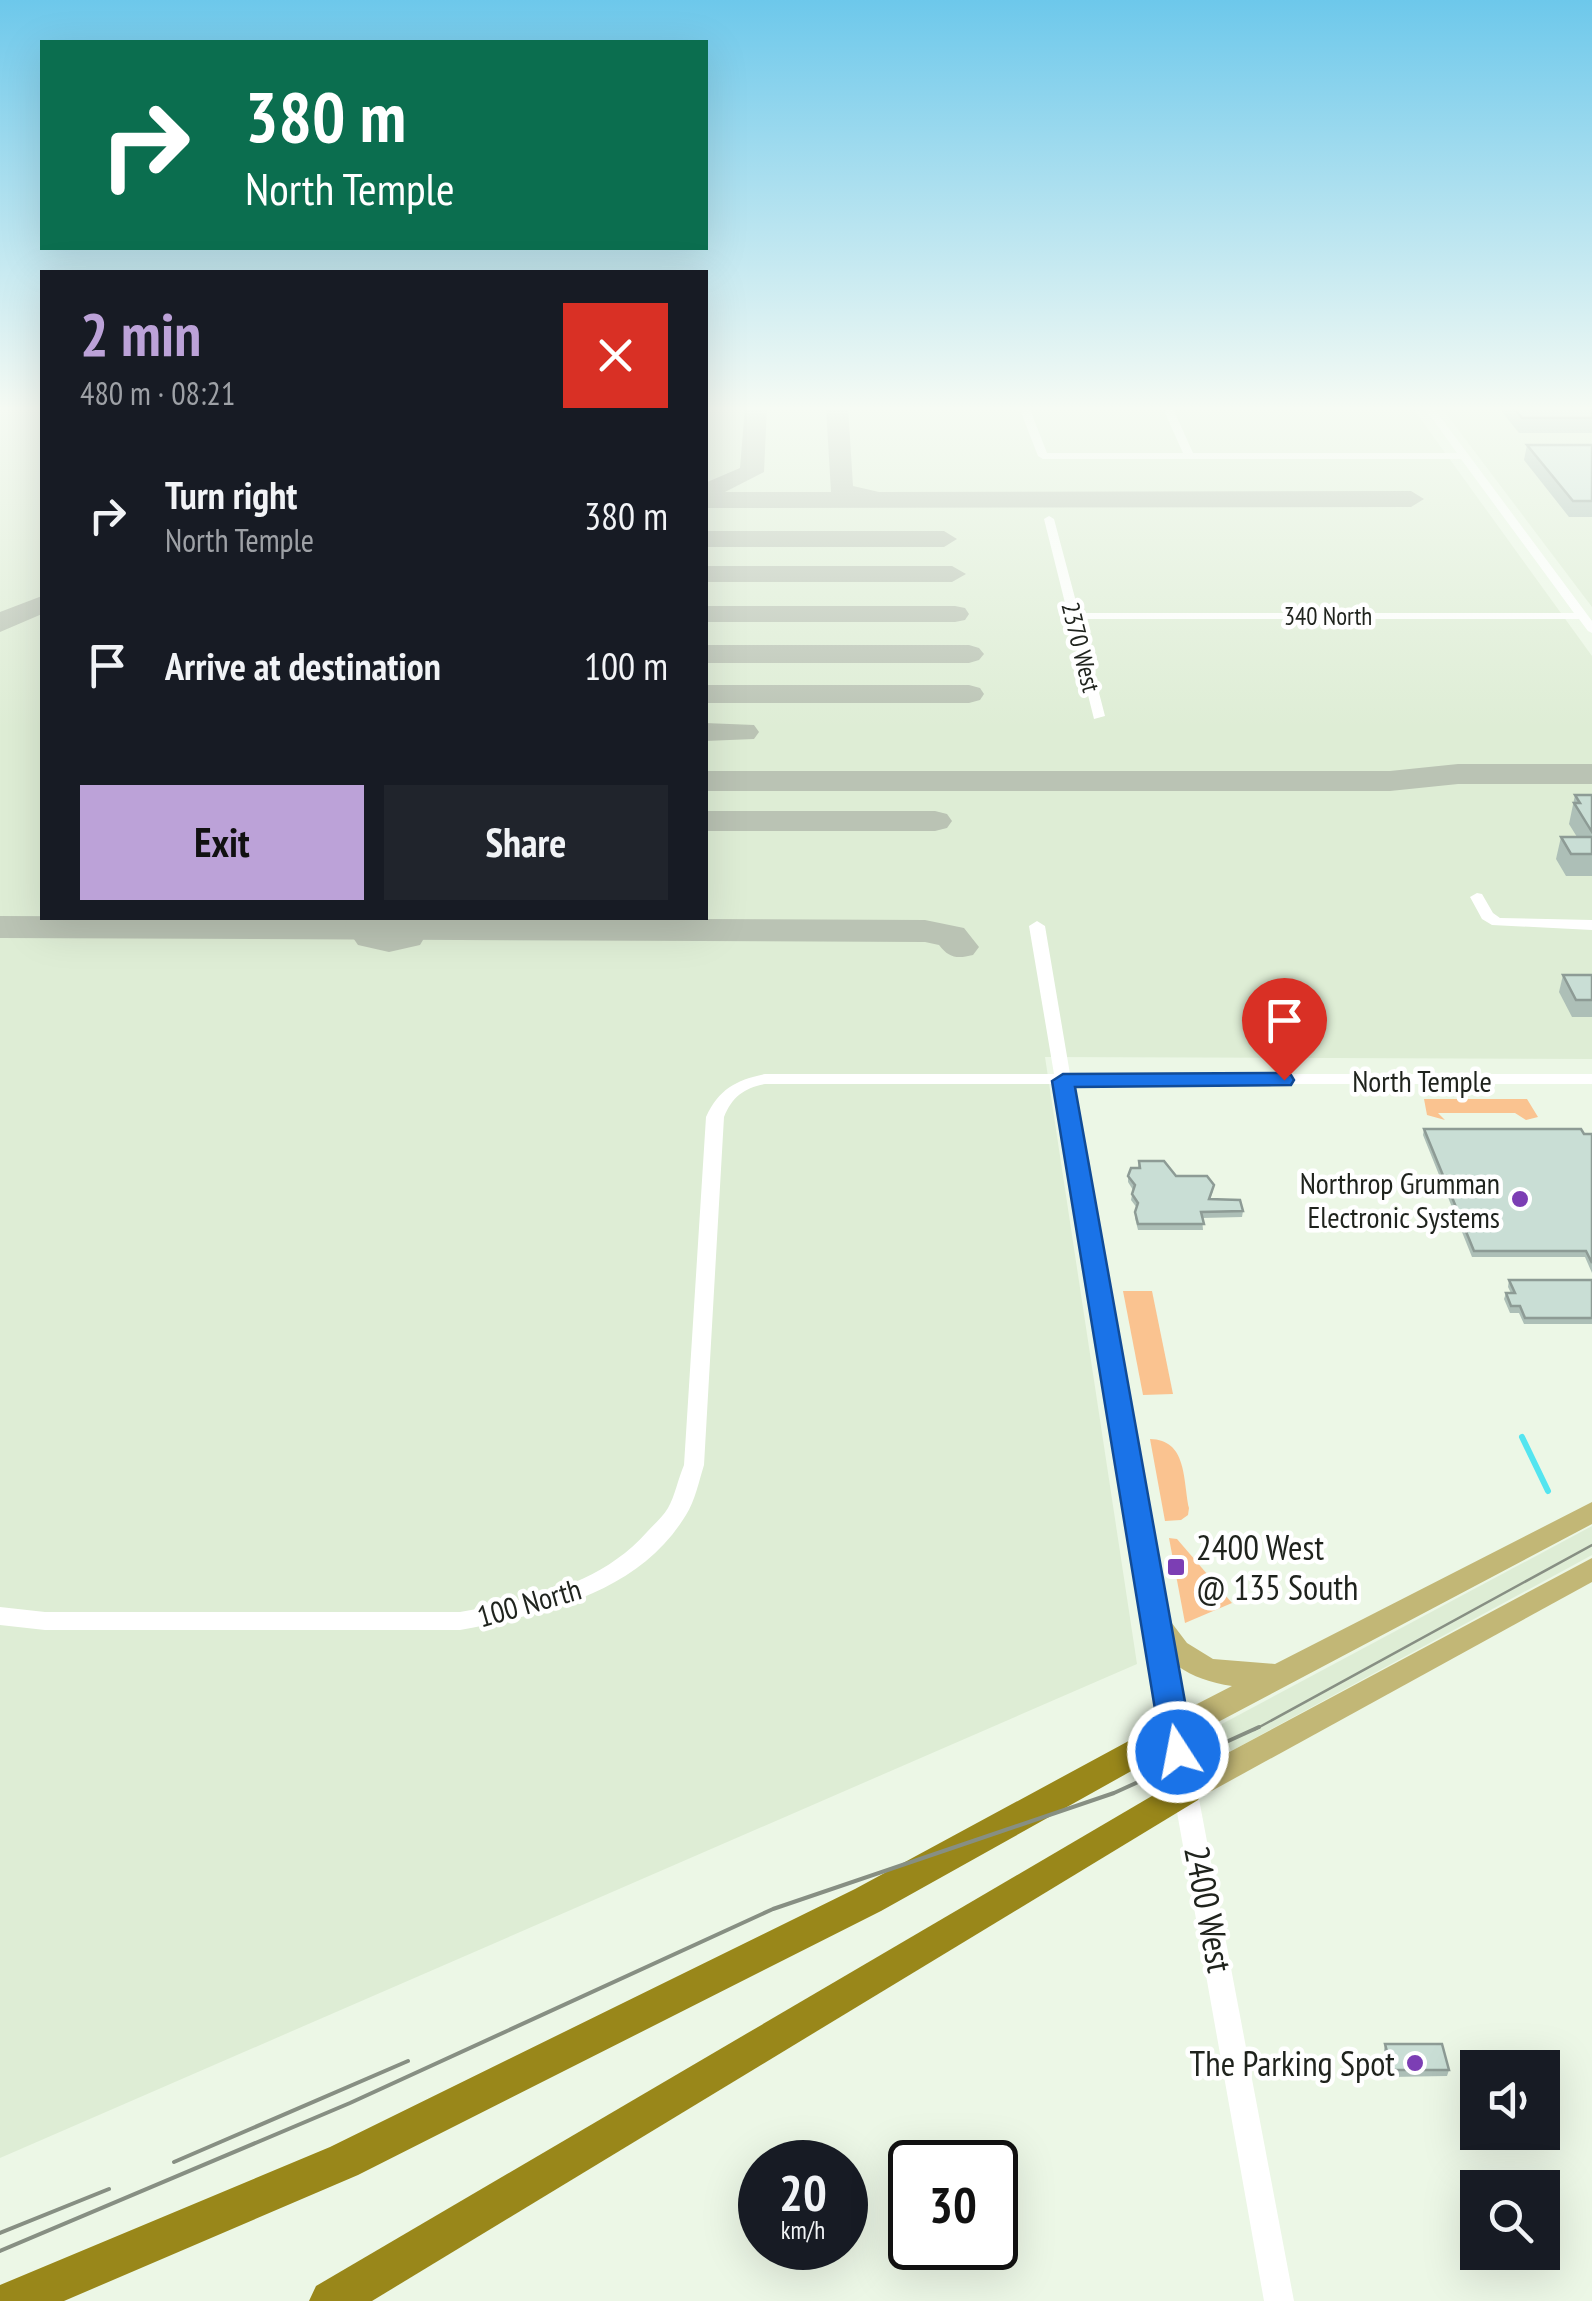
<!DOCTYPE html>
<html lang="en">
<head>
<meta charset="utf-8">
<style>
	:root { --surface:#171b24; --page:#20242c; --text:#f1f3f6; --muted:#9ea1a6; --accent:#bca2d8 }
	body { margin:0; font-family:"PT Sans Narrow",sans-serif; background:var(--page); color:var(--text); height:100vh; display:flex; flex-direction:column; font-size:38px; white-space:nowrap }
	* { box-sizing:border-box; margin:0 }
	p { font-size:32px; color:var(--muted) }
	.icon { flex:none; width:55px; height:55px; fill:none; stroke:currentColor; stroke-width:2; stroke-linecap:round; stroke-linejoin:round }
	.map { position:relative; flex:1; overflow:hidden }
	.sheet { position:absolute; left:40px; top:270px; width:668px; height:650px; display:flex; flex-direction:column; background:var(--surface); border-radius:0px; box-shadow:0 10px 40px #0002 }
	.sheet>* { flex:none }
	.hud { position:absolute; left:40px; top:40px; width:668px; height:210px; border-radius:0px; box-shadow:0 10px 40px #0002; background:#0b6e4f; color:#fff; overflow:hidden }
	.controls { position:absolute; left:1460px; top:2050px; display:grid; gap:20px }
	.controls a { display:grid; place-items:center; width:100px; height:100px; border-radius:0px; background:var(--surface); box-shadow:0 10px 40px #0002; font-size:50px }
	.speed { position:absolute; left:738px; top:2140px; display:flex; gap:20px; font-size:50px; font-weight:700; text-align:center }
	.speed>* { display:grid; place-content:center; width:130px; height:130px; border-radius:50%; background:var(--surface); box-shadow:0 10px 40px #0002; line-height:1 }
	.speed small { font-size:25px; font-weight:400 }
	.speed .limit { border:5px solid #111; border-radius:15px; background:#fff; color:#111 }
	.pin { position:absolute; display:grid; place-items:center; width:85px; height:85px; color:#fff; margin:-102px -42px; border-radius:50% 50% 50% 0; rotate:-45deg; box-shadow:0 0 10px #0007 }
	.pin .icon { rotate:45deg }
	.me { position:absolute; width:110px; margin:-55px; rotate:349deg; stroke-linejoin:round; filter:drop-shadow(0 0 8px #0008) }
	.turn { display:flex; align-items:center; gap:35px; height:210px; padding:0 40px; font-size:45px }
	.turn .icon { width:130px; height:130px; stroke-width:2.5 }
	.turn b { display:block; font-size:70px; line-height:85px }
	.round { display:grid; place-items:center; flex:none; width:105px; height:105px; border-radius:0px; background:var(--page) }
	.head { display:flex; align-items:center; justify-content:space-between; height:170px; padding:0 40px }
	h1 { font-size:60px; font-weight:700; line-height:75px; color:var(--accent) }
	.primary-button { display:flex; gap:20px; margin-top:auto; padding:20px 40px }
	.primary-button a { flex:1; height:115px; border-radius:0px; background:var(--accent); color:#111; font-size:40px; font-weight:700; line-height:115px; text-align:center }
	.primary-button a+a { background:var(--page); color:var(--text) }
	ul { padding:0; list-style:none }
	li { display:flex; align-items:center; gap:30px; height:150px; padding:0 40px }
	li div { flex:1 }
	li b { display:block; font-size:38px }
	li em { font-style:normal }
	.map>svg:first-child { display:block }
	.built { fill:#deedd5 }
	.green { fill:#fac390 }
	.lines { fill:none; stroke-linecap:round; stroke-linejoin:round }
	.stream { stroke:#54e5f0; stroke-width:6 }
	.taxiway { fill:#bac3b4; fill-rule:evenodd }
	.runway { fill:#bac3b4; fill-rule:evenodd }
	.minor { fill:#fff; fill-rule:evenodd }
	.major { fill:#c2b776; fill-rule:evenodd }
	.highway { fill:#99871a; fill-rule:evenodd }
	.tram-far1 { stroke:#878f83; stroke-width:2.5 }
	.tram { stroke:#878f83; stroke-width:4 }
	.wall { fill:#adbfb7 }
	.building { fill:#c9ded5; stroke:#8d9b95; stroke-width:2.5 }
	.route { fill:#1a73e8; stroke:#114b97; stroke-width:2.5 }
	.poi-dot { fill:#7c3eb4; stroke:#fff; stroke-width:4 }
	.labels { text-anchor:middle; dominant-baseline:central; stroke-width:9; stroke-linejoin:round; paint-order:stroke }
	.far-street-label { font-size:25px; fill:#1f231d; stroke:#fff }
	.street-label { font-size:30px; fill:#1f231d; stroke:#fff }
	.poi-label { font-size:30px; fill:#1f231d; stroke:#fff; text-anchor:end }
	.near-poi-label { font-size:35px; fill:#1f231d; stroke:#fff; text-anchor:start }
	.near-street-label { font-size:35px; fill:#1f231d; stroke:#fff }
</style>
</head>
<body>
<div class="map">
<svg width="1592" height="2301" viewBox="0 0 1592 2301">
	<rect width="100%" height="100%" fill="#ecf7e6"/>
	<g class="built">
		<path d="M0,407H42V918H705V407H1412L1592,656V1059L1045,1057L1137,1664L0,2158Z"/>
		<path d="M1441,407H1592V607Z"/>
		<path d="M1592,1526V1555L1231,1751L1220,1725Z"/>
	</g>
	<g class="green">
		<path d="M1424,1099H1527L1538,1117L1526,1120L1515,1113H1438L1445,1120L1427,1115Z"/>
		<path d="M1123,1291H1152L1173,1394L1143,1395Z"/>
		<path d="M1150,1439C1187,1440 1183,1478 1189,1508L1188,1515L1181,1520L1165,1521Z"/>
		<path d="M1169,1538L1177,1539L1232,1603L1185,1623Z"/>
	</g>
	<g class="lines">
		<path class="stream" d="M1522,1437L1548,1491"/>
		<g class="taxiway">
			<path d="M745,407H767L764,472L725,492H831L826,407H848L853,486L879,492L1411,491L1424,499L1411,507L705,508V483L740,468Z"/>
			<path d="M705,531H944L957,539L944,547H705Z"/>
			<path d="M705,566H952L966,574L952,582H705Z"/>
			<path d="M42,596V614L0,632V612Z"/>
			<path d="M705,606H955L965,608L969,614L965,620L955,622H705Z"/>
			<path d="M705,645H969L979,648L984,654L979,660L969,663H705Z"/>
			<path d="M705,685H969L980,688L984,694L980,700L969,703H705Z"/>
			<path d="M705,723L754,725L759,732L754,739L705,741Z"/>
			<path d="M1458,764H1592V784H1458L1390,791H705V771H1390Z"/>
			<path d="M705,811H935L947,814L952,821L947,828L935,831H705Z"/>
			<path d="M0,916L925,920L964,928L979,947L973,955C957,959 949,958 939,945L925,942L0,938Z"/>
		</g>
		<path class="runway" d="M348,918H436L420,945L389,952L358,945L345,926Z"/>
		<g class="minor">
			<path d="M1019,407H1029L1047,453H1183L1165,413L1166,407H1176L1175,413L1193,453H1457L1424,407H1433L1592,621V633L1588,631L1579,619H1080L1105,716L1094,719L1044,519L1049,516L1054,519L1079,613H1574L1461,459H1043L1038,456Z"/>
			<path d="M1477,893L1482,894L1493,913L1500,918L1592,920V930L1492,925L1482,919L1470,897Z"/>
			<path d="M1037,921L1045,926L1070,1074H1592V1084H1072L1160,1593L1294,2301H1264L1138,1593L1055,1084H765C744,1088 732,1097 724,1117L704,1465C699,1481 695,1501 686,1515C638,1594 543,1614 460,1630H45L0,1625V1607L45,1612H460C528,1600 599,1586 647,1532C654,1524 663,1517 668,1508C675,1496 678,1479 684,1465L706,1117C719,1089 736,1080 765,1074H1054L1029,926Z"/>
		</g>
		<g class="major">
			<path d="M1592,1502V1524L1184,1740L1173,1743L1162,1740L1158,1731L1162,1722L1232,1686C1189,1680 1161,1660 1140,1622L1145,1614L1155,1611L1165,1614L1187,1643L1213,1659L1275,1664Z"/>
			<path d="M1592,1558V1582L1197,1799L1186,1803L1175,1799L1170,1790L1175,1781Z"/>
		</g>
		<g class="highway">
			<path d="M1173,1717L1185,1721L1190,1731L1185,1741L881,1911L358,2175L64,2301H0V2285L330,2147L855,1889Z"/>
			<path d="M1186,1776L1198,1780L1204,1790L1198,1800L372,2301H309L316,2286Z"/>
		</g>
		<path class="tram-far1" d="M1254,1730L1592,1545"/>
		<g class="tram">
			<path d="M174,2162L408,2061"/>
			<path d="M0,2233L109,2189"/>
			<path d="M0,2251L350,2103L773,1909L1114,1793L1259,1727"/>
		</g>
	</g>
	<g class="wall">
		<path d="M1498,407H1592V433H1519Z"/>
		<path d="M1527,445H1592V517H1569L1524,460Z"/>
		<path d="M1575,795H1592V876H1566L1556,859L1561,837H1577L1569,824Z"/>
		<path d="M1563,975H1592V1017H1572L1559,992Z"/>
		<path d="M1424,1129L1592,1134V1273L1585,1257H1472L1423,1135Z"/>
		<path d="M1139,1161L1213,1191L1210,1199L1243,1211L1242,1217L1202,1218L1203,1230H1138L1135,1218L1137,1208L1131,1200L1133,1190L1128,1182V1176L1138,1168Z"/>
		<path d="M1509,1280H1592V1324H1524L1519,1313H1510L1504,1299L1506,1293H1511L1508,1287Z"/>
		<path d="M1385,2044L1449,2070L1447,2076L1390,2077L1384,2050Z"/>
	</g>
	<g class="building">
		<path d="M1513,407H1592V418H1522Z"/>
		<path d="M1527,445H1592V501H1573Z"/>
		<path d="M1575,795H1592V832L1574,803H1580Z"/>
		<path d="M1561,837H1592V854H1571Z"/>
		<path d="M1563,975H1592V1000H1576Z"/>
		<path d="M1424,1129H1581L1584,1134H1592V1263L1586,1251H1474Z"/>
		<path d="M1139,1161H1164L1176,1176H1207L1214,1185L1209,1199L1240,1200L1243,1211L1201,1212L1204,1224H1138L1135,1212L1138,1203L1132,1194L1135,1185L1128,1176L1131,1168H1140Z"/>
		<path d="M1509,1280H1592V1318H1525L1520,1306H1511L1506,1293H1515Z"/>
		<path d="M1385,2044H1442L1449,2070H1392Z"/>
	</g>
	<linearGradient id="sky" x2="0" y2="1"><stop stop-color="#6dc8eb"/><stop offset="0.56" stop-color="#f6fbf4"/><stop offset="1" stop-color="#f6fbf4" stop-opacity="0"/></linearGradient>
	<rect width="1592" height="729" fill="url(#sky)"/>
	<path class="route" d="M1284,1073L1291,1075L1294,1080L1291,1085L1075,1087L1194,1752L1189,1761L1178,1765L1167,1761L1162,1752L1052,1081L1063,1074Z"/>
	<g class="poi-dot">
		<circle cx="1520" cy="1199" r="10"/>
		<rect x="1166" y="1557" width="20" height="20" rx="5"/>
		<circle cx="1415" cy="2063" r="10"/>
	</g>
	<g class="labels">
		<g class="far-street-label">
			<text x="1328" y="616">340 North</text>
			<text transform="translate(1081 647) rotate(76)">2370 West</text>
		</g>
		<g class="street-label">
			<text x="1422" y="1080">North Temple</text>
			<text transform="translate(529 1602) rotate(-16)">100 North</text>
		</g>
		<g class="poi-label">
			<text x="1500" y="1182">Northrop Grumman<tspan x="1500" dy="34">Electronic Systems</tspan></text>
		</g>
		<g class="near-poi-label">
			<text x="1196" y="1547">2400 West<tspan x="1196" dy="40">@ 135 South</tspan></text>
			<text x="1395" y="2063" text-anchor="end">The Parking Spot</text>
		</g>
		<g class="near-street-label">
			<text transform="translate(1209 1909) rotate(79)">2400 West</text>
		</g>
	</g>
</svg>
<div class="controls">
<a><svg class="icon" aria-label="sound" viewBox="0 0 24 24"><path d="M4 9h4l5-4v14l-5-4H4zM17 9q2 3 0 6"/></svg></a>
<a><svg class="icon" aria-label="search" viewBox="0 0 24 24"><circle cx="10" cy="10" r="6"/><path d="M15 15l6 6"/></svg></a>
</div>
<div class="speed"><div>20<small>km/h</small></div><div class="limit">30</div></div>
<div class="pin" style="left:1284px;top:1080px;background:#d93025"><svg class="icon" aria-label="arrive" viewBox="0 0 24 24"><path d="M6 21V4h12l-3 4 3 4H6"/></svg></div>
<svg class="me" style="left:1178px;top:1752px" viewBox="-20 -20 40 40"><circle r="17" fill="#1a73e8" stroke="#fff" stroke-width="3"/><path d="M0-11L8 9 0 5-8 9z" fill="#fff"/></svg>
<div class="hud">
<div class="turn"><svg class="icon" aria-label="right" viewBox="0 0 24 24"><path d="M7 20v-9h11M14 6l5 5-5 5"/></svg><div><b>380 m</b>North Temple</div></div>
</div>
<section class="sheet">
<div class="head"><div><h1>2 min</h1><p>480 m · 08:21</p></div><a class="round" style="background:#d93025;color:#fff"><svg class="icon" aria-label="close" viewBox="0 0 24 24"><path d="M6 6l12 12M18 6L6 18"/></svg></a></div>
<ul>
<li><svg class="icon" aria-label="right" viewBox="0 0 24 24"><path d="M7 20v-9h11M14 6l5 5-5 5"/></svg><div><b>Turn right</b><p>North Temple</p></div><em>380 m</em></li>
<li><svg class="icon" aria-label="arrive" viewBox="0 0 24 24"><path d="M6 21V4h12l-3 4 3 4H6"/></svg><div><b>Arrive at destination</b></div><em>100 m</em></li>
</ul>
<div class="primary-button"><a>Exit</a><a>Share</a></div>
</section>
</div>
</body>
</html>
